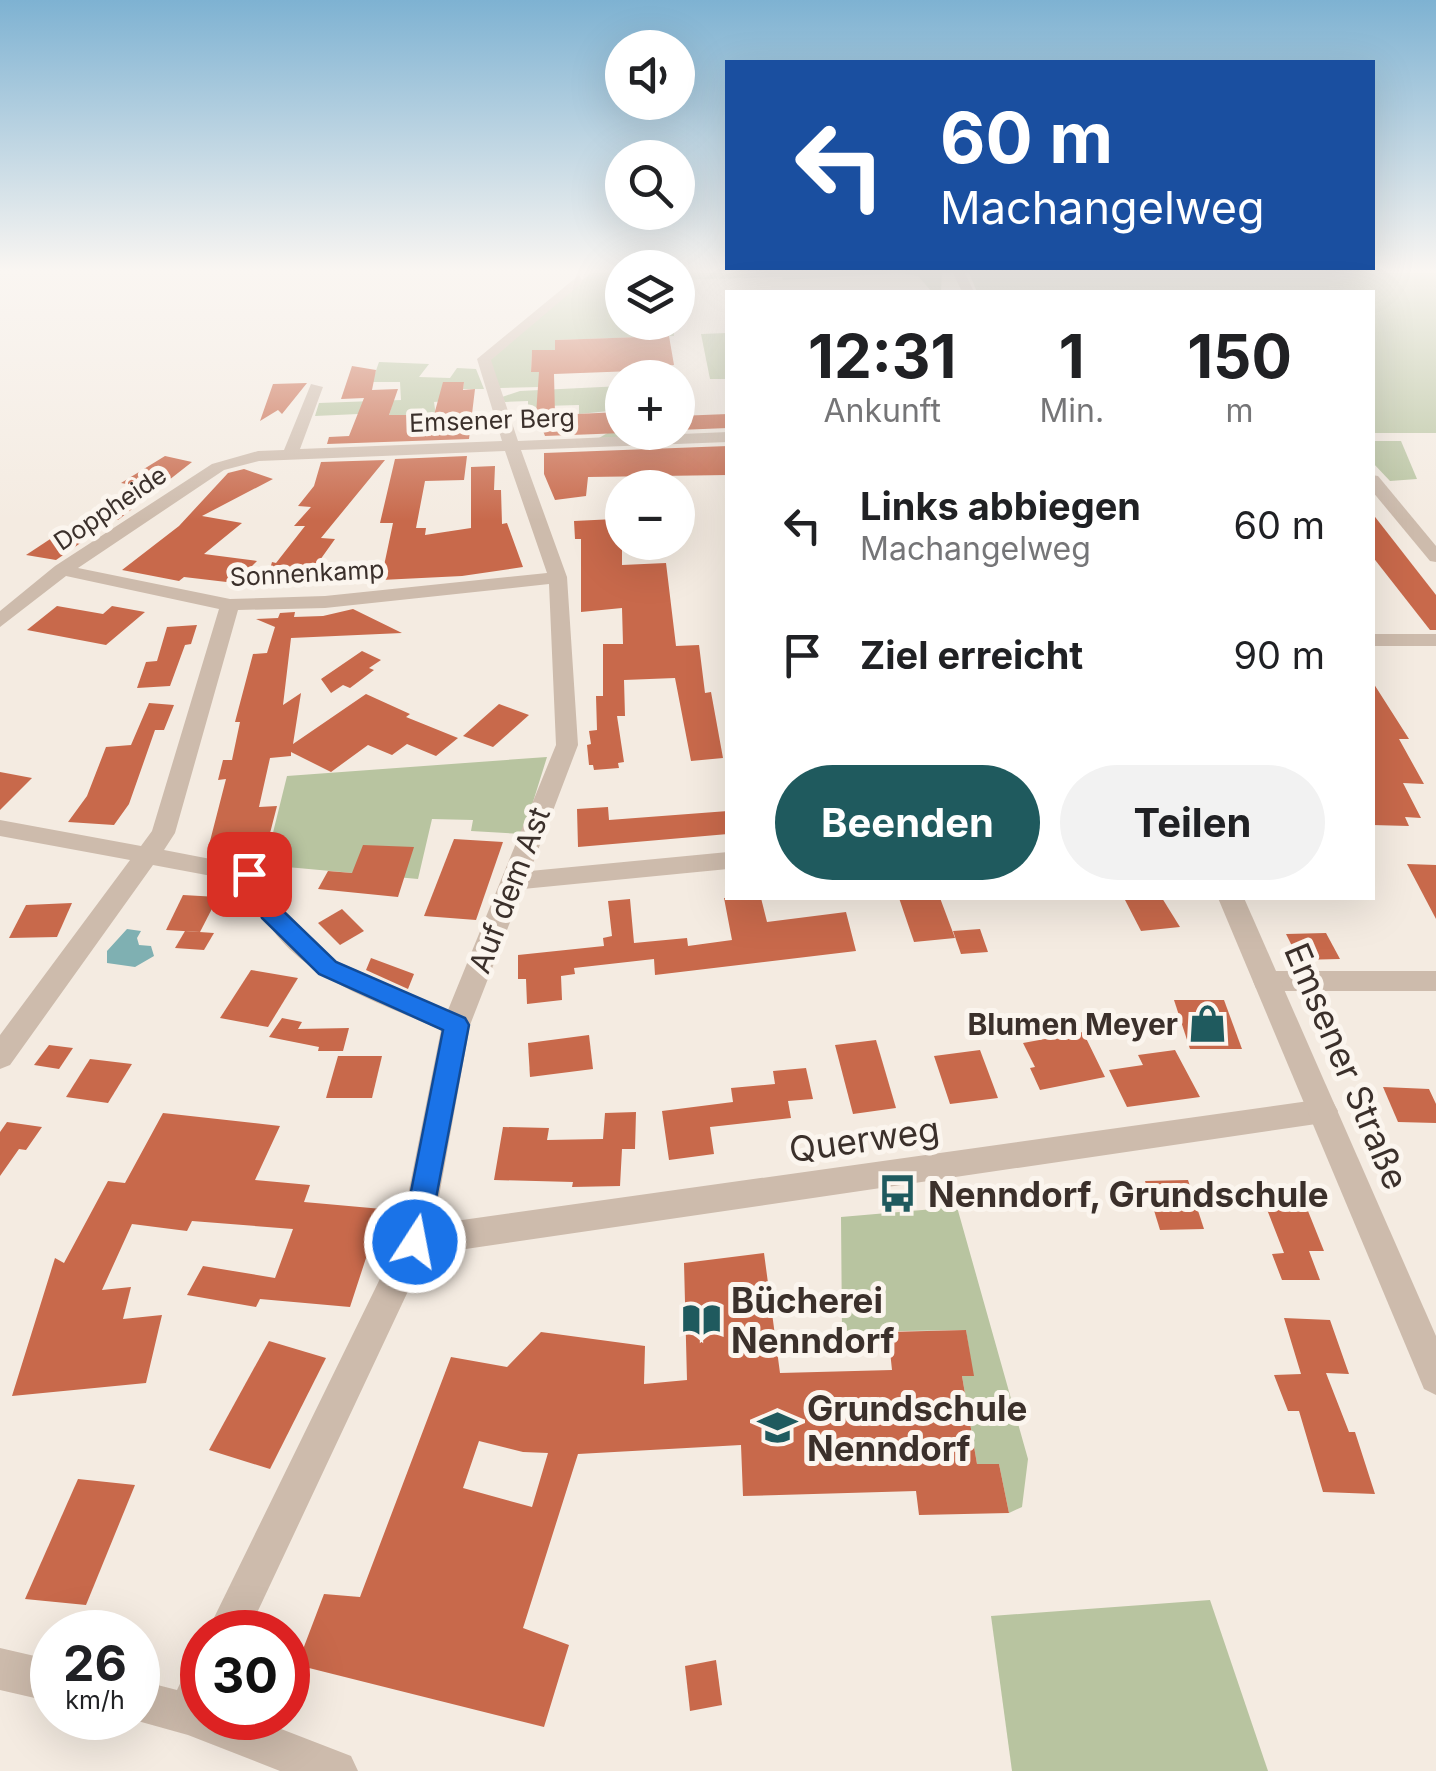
<!DOCTYPE html>
<html lang="de">
<head>
<meta charset="utf-8">
<style>
	:root { --surface:#fff; --page:#f2f2f2; --text:#202124; --muted:#757577; --accent:#1f5a5e }
	body { margin:0; font-family:Inter,sans-serif; background:var(--page); color:var(--text); height:100vh; display:flex; flex-direction:column; font-size:38px; white-space:nowrap }
	* { box-sizing:border-box; margin:0 }
	p { font-size:32px; color:var(--muted) }
	.icon { flex:none; width:55px; height:55px; fill:none; stroke:currentColor; stroke-width:2; stroke-linecap:round; stroke-linejoin:round }
	.map { position:relative; flex:1; overflow:hidden }
	.panel { position:absolute; left:725px; top:290px; width:650px; height:610px; display:flex; flex-direction:column; background:var(--surface); border-radius:0px; box-shadow:0 10px 40px #0002 }
	.panel>* { flex:none }
	.guide { position:absolute; left:725px; top:60px; width:650px; height:210px; border-radius:0px; box-shadow:0 10px 40px #0002; background:#1a4fa0; color:#fff; overflow:hidden }
	.fabs { position:absolute; left:605px; top:30px; display:grid; gap:20px }
	.fabs a { display:grid; place-items:center; width:90px; height:90px; border-radius:50%; background:var(--surface); box-shadow:0 10px 40px #0002; font-size:50px }
	.speed { position:absolute; left:30px; top:1610px; display:flex; gap:20px; font-size:50px; font-weight:700; text-align:center }
	.speed>* { display:grid; place-content:center; width:130px; height:130px; border-radius:50%; background:var(--surface); box-shadow:0 10px 40px #0002; line-height:1 }
	.speed small { font-size:25px; font-weight:400 }
	.speed .limit { border:15px solid #d22; background:#fff; color:#111 }
	.pin { position:absolute; display:grid; place-items:center; width:85px; height:85px; color:#fff; margin:-42px; border-radius:20px; box-shadow:0 5px 15px #0006 }
	.me { position:absolute; width:110px; margin:-55px; rotate:11deg; stroke-linejoin:round; filter:drop-shadow(0 0 8px #0008) }
	.turn { display:flex; align-items:center; gap:35px; height:210px; padding:0 50px; font-size:45px }
	.turn .icon { width:130px; height:130px; stroke-width:2.5 }
	.turn b { display:block; font-size:70px; line-height:85px }
	.eta { display:flex; justify-content:space-evenly; align-items:center; height:170px; text-align:center }
	.eta b { font-size:60px; font-weight:700; line-height:70px }
	.action { display:flex; gap:20px; margin-top:auto; padding:20px 50px }
	.action a { flex:1; height:115px; border-radius:60px; background:var(--accent); color:#fff; font-size:40px; font-weight:700; line-height:115px; text-align:center }
	.action a+a { background:var(--page); color:var(--text) }
	ul { padding:0; list-style:none }
	li { display:flex; align-items:center; gap:30px; height:130px; padding:0 50px }
	li div { flex:1 }
	li b { display:block; font-size:38px }
	li em { font-style:normal }
	.map>svg:first-child { display:block }
	.green { fill:#b8c4a0 }
	.water { fill:#7fb0b2 }
	.building { fill:#c8694b; fill-rule:evenodd }
	.lines { fill:none; stroke-linecap:round; stroke-linejoin:round }
	.minor { fill:#cdbbac; fill-rule:evenodd }
	.tertiary { fill:#cdbbac; fill-rule:evenodd }
	.route { fill:#1a73e8; stroke:#114b97; stroke-width:2.5 }
	.labels { text-anchor:middle; dominant-baseline:central; stroke-width:10; stroke-linejoin:round; paint-order:stroke }
	.far-street-label { font-size:25px; fill:#3b302b; stroke:#fbf5ee }
	.street-label { font-size:30px; fill:#3b302b; stroke:#fbf5ee }
	.poi-label { font-size:30px; font-weight:bold; fill:#3b302b; stroke:#fbf5ee; text-anchor:end }
	.near-street-label { font-size:35px; fill:#3b302b; stroke:#fbf5ee }
	.near-poi-label { font-size:35px; font-weight:bold; fill:#3b302b; stroke:#fbf5ee; text-anchor:start }
</style>
</head>
<body>
<div class="map">
<svg width="1436" height="1771" viewBox="0 0 1436 1771">
	<rect width="100%" height="100%" fill="#f4ebe1"/>
	<g class="green">
		<path d="M591,273H622V290L615,292L622,310V322L674,325V336L555,340V350L532,351L531,371L539,372V387L500,388L489,361L491,356Z"/>
		<path d="M678,273H942L941,292H932L918,276L899,273L783,280L782,277L678,280Z"/>
		<path d="M969,273H1436V433H1373L1372,292H977Z"/>
		<path d="M727,333V379H710L701,334Z"/>
		<path d="M379,362L429,364L419,377L450,378L457,368L476,369L484,389H463L464,382H443L456,400L434,402L436,416L388,419L392,405L358,414L315,416L319,403L401,400L400,382H372Z"/>
		<path d="M622,386V432L627,433V437L599,438L621,425L619,410L579,414V405L543,406V416L520,414L519,408L528,407V401L505,402L502,397L520,391Z"/>
		<path d="M1373,441H1401L1417,479L1390,481L1373,463Z"/>
		<path d="M547,757L523,834L471,831L473,820L432,819L418,879L265,865L287,776Z"/>
		<path d="M957,1207L1028,1459L1022,1507L1009,1513L999,1464H977L962,1376H973L966,1330L842,1332L841,1217Z"/>
		<path d="M1210,1600L1268,1771H1012L991,1616Z"/>
	</g>
	<path class="water" d="M127,929L141,931L137,938L139,945L151,946L154,956L135,967L107,963V951Z"/>
	<g class="building">
		<path d="M669,336L674,365L660,366V370L554,374L555,415L620,412L623,433L545,436L542,428L535,429L539,372H531L532,350H555V340Z"/>
		<path d="M352,366L376,370L372,390L398,389L389,415H434L443,382H464L463,390L475,389L469,439L327,444L329,437L349,436L364,398L341,399Z"/>
		<path d="M307,383L282,414L278,410L260,421L273,384Z"/>
		<path d="M728,414V428L678,430V416Z"/>
		<path d="M728,446V475L588,477L586,496L555,500L544,474V453Z"/>
		<path d="M165,456L192,462L118,520L92,516L132,485L121,483Z"/>
		<path d="M467,456L464,480L425,481L416,528H426L425,535L471,528V467L495,466L494,490H501L502,524L507,523L523,567L462,576L381,580L393,523H380L395,459Z"/>
		<path d="M385,460L321,538L335,539L310,574L299,573L296,585L265,587L272,562L276,563L305,526H294L311,507L298,506L314,486L321,462Z"/>
		<path d="M244,469L273,479L202,516L242,523L204,554L257,561L235,583L184,577L179,581L122,570L179,526L228,473Z"/>
		<path d="M1372,513L1436,595V630H1430L1372,556Z"/>
		<path d="M615,519L616,524H622V565L666,563L676,646L699,645L705,693L711,692L723,758L691,761L675,678L624,680L625,716H617L624,762L618,763L619,768L594,770L593,765H589L587,745L591,744L589,731L597,730L596,696H603V644H623L622,608L581,612V539H575L574,521Z"/>
		<path d="M76,522L105,526L56,560L26,555Z"/>
		<path d="M57,606L103,614L112,606L145,612L106,645L27,630Z"/>
		<path d="M353,609L402,633L291,638L283,705L301,693L293,744L366,694L410,714L406,717L458,738L436,756L407,744L392,755L368,745L331,772L291,752V756L270,758L259,807L277,806L268,841L209,845L226,779L218,780L223,760H232L240,722H235L253,654L267,653L275,627L256,619L278,618L280,613L295,612L294,617L323,616Z"/>
		<path d="M197,625L191,644L185,645L170,686L137,688L146,662L157,661L167,627Z"/>
		<path d="M362,651L381,660L369,668L374,670L350,688L343,685L331,693L321,679Z"/>
		<path d="M1372,681L1409,739H1399L1424,784L1403,783L1421,818L1405,817L1409,826L1372,825Z"/>
		<path d="M149,703L174,705L164,730H155L129,804L114,825L68,822L87,796L106,747L131,745Z"/>
		<path d="M499,704L529,715L493,747L463,736Z"/>
		<path d="M0,772L32,778L0,810Z"/>
		<path d="M608,807L609,820L728,811V834L578,847L577,809Z"/>
		<path d="M454,839L503,842L476,920L424,916Z"/>
		<path d="M363,845L414,847L398,897L318,889L328,871L352,873Z"/>
		<path d="M1407,864L1436,865V919Z"/>
		<path d="M183,895L218,897L200,932L166,930Z"/>
		<path d="M724,898H761L767,922L846,912L856,951L655,975L654,959L574,968L575,974L561,976L562,1000L527,1004L526,979H518V955L604,946L603,938L612,936L608,901L630,899L634,943L687,938L688,946L732,940Z"/>
		<path d="M899,898H940L955,938L914,942Z"/>
		<path d="M1124,898H1162L1180,927L1141,931Z"/>
		<path d="M72,903L57,937L9,938L26,905Z"/>
		<path d="M342,909L364,931L340,945L318,923Z"/>
		<path d="M980,929L988,952L961,954L953,931Z"/>
		<path d="M185,931L214,933L204,950L175,948Z"/>
		<path d="M1326,933L1340,959L1299,960L1286,934Z"/>
		<path d="M371,958L414,974L408,989L366,970Z"/>
		<path d="M251,970L298,978L268,1027L220,1018Z"/>
		<path d="M1174,1000H1224L1242,1049H1190Z"/>
		<path d="M282,1018L302,1022L298,1029L349,1028L343,1051H318L319,1047L269,1037Z"/>
		<path d="M1083,1032L1105,1077L1040,1090L1030,1068L1035,1067L1023,1043Z"/>
		<path d="M589,1035L593,1069L530,1077L528,1043Z"/>
		<path d="M876,1040L896,1108L853,1114L835,1045Z"/>
		<path d="M49,1045L73,1048L59,1069L34,1065Z"/>
		<path d="M980,1050L998,1098L950,1104L934,1056Z"/>
		<path d="M1175,1050L1200,1097L1127,1107L1109,1070L1143,1065L1138,1055Z"/>
		<path d="M338,1056H382L372,1098H326Z"/>
		<path d="M90,1059L132,1064L108,1103L66,1097Z"/>
		<path d="M806,1068L813,1099L788,1101L791,1118L710,1127L714,1154L669,1160L662,1111L733,1102L731,1088L775,1084L773,1071Z"/>
		<path d="M1383,1087L1429,1089L1436,1104V1123L1398,1122Z"/>
		<path d="M636,1112L635,1149H622L620,1186L572,1187L573,1182L494,1180L503,1127L549,1128L547,1140L603,1139L605,1113Z"/>
		<path d="M163,1113L280,1126L255,1180L310,1185L304,1202L382,1209L350,1307L260,1299L256,1307L187,1295L203,1266L275,1278L293,1229L192,1221L187,1231L132,1224L102,1290L131,1287L123,1319L162,1315L146,1383L12,1396L55,1258L64,1263L108,1181L125,1183Z"/>
		<path d="M7,1122L42,1127L26,1150L19,1149L0,1176V1132Z"/>
		<path d="M1188,1180L1204,1229L1160,1230L1145,1181Z"/>
		<path d="M1306,1206L1324,1251H1309L1320,1280H1282L1272,1254L1284,1253L1266,1207Z"/>
		<path d="M764,1253L780,1373L892,1370L888,1332L966,1330L974,1376H962L977,1464H999L1009,1513L919,1515L916,1491L743,1496L741,1445L578,1454L523,1628L569,1645L544,1727L297,1665L324,1594L360,1597L451,1357L507,1367L541,1332L645,1346L644,1384L687,1380L684,1263ZM479,1441L523,1452L548,1453L532,1507L463,1488Z"/>
		<path d="M1284,1318L1330,1320L1349,1374L1326,1373L1349,1432H1355L1375,1494L1323,1492L1299,1411H1288L1274,1375L1301,1374Z"/>
		<path d="M269,1341L326,1358L270,1469L209,1450Z"/>
		<path d="M78,1479L135,1485L86,1605L25,1599Z"/>
		<path d="M716,1660L722,1705L690,1711L685,1666Z"/>
	</g>
	<g class="lines">
		<g class="minor">
			<path d="M579,275L583,282L491,360L518,441L728,432V442L521,450L567,577L578,745L530,871L728,852V869L523,889L470,1025L434,1224L1323,1099L1333,1102L1338,1111L1333,1120L1323,1123L425,1255L248,1632H207L399,1240L441,1030C365,996 275,971 249,883L153,865L10,1065L0,1069V1035L130,860L0,836V820L141,846L152,831L219,609L66,576L0,627V611L55,566L212,464L258,451L284,450L311,384L323,387L300,449L502,441L477,359ZM505,451L547,573L325,596L230,599L78,568L224,470L259,461ZM549,584L556,745L448,1010L336,961L281,908L268,870L164,850L175,833L238,610L325,608Z"/>
			<path d="M1372,475L1378,476L1436,546V562L1430,561L1372,491Z"/>
			<rect x="1372" y="634" width="64" height="12"/>
			<path d="M1266,971H1436V991H1266L1256,988L1253,981L1256,974Z"/>
			<path d="M0,1648L52,1660V1702L0,1690Z"/>
			<path d="M202,1663V1718H253L351,1756L358,1771H280L188,1735L127,1718H138V1680L177,1690L187,1669Z"/>
		</g>
		<g class="tertiary">
			<path d="M953,273H965L974,292H962Z"/>
			<path d="M1218,898H1244L1436,1336V1395L1424,1389Z"/>
		</g>
	</g>
	<linearGradient id="sky" x2="0" y2="1"><stop stop-color="#7eb2d2"/><stop offset="0.52" stop-color="#faf6f2"/><stop offset="1" stop-color="#faf6f2" stop-opacity="0"/></linearGradient>
	<rect width="1436" height="521" fill="url(#sky)"/>
	<path class="route" d="M249,866L267,870L280,908L336,962L465,1018L469,1025L426,1251L415,1255L405,1251L401,1242L443,1030L319,974L262,918L249,881L238,874Z"/>
	<defs>
		<symbol id="shop-bare" viewBox="-9 -9 18 18"><path d="M-5-2.5h2.3a2.7 3.5 0 0 1 5.4 0H5L5.5 6h-11ZM-1.5-2.5h3a1.5 2.3 0 0 0-3 0Z" fill="#1f5a5e" stroke="#fbf5ee" stroke-width="2.5" paint-order="stroke"/></symbol>
		<symbol id="bus-bare" viewBox="-9 -9 18 18"><path d="M-5-6H5V4H4V6H2V4H-2V6H-4V4H-5ZM-3.5-4V0h7V-4ZM-3.5 1.2v1.5H-2V1.2ZM2 1.2v1.5H3.5V1.2Z" fill="#1f5a5e" stroke="#fbf5ee" stroke-width="2.5" paint-order="stroke"/></symbol>
		<symbol id="library-bare" viewBox="-9 -9 18 18"><path d="M-6-4Q-3-5.5-.7-3.5V5Q-3 3-6 4ZM6-4Q3-5.5 .7-3.5V5Q3 3 6 4Z" fill="#1f5a5e" stroke="#fbf5ee" stroke-width="2.5" paint-order="stroke"/></symbol>
		<symbol id="school-bare" viewBox="-9 -9 18 18"><path d="M0-5L7-2L0 1L-7-2ZM-4 1L0 2.5L4 1V4Q0 6-4 4Z" fill="#1f5a5e" stroke="#fbf5ee" stroke-width="2.5" paint-order="stroke"/></symbol>
	</defs>
	<g fill-rule="evenodd">
		<use href="#shop-bare" x="1180" y="996" width="55" height="55"/>
		<use href="#bus-bare" x="870" y="1166" width="55" height="55"/>
		<use href="#library-bare" x="674" y="1292" width="55" height="55"/>
		<use href="#school-bare" x="750" y="1400" width="55" height="55"/>
	</g>
	<g class="labels">
		<g class="far-street-label">
			<text transform="translate(492 420) rotate(-2)">Emsener Berg</text>
			<text transform="translate(110 508) rotate(-34)">Doppheide</text>
			<text transform="translate(307 573) rotate(-3)">Sonnenkamp</text>
		</g>
		<g class="street-label">
			<text transform="translate(509 890) rotate(-69)">Auf dem Ast</text>
		</g>
		<g class="poi-label">
			<text x="1178" y="1024">Blumen Meyer</text>
		</g>
		<g class="near-street-label">
			<text transform="translate(1347 1066) rotate(67)">Emsener Straße</text>
			<text transform="translate(864 1139) rotate(-8)">Querweg</text>
		</g>
		<g class="near-poi-label">
			<text x="928" y="1194">Nenndorf, Grundschule</text>
			<text x="731" y="1300">Bücherei<tspan x="731" dy="40">Nenndorf</tspan></text>
			<text x="807" y="1408">Grundschule<tspan x="807" dy="40">Nenndorf</tspan></text>
		</g>
	</g>
</svg>
<div class="fabs">
<a><svg class="icon" aria-label="sound" viewBox="0 0 24 24"><path d="M4 9h4l5-4v14l-5-4H4zM17 9q2 3 0 6"/></svg></a>
<a><svg class="icon" aria-label="search" viewBox="0 0 24 24"><circle cx="10" cy="10" r="6"/><path d="M15 15l6 6"/></svg></a>
<a><svg class="icon" aria-label="layers" viewBox="0 0 24 24"><path d="M12 4l9 5-9 5-9-5zM3 14l9 5 9-5"/></svg></a>
<a>+</a>
<a>−</a>
</div>
<div class="speed"><div>26<small>km/h</small></div><div class="limit">30</div></div>
<div class="pin" style="left:249px;top:874px;background:#d93025"><svg class="icon" aria-label="arrive" viewBox="0 0 24 24"><path d="M6 21V4h12l-3 4 3 4H6"/></svg></div>
<svg class="me" style="left:415px;top:1242px" viewBox="-20 -20 40 40"><circle r="17" fill="#1a73e8" stroke="#fff" stroke-width="3"/><path d="M0-11L8 9 0 5-8 9z" fill="#fff"/></svg>
<div class="guide">
<div class="turn"><svg class="icon" aria-label="left" viewBox="0 0 24 24"><path d="M17 20v-9H6M10 6l-5 5 5 5"/></svg><div><b>60 m</b>Machangelweg</div></div>
</div>
<section class="panel">
<div class="eta">
<div><b>12:31</b><p>Ankunft</p></div>
<div><b>1</b><p>Min.</p></div>
<div><b>150</b><p>m</p></div>
</div>
<ul>
<li><svg class="icon" aria-label="left" viewBox="0 0 24 24"><path d="M17 20v-9H6M10 6l-5 5 5 5"/></svg><div><b>Links abbiegen</b><p>Machangelweg</p></div><em>60 m</em></li>
<li><svg class="icon" aria-label="arrive" viewBox="0 0 24 24"><path d="M6 21V4h12l-3 4 3 4H6"/></svg><div><b>Ziel erreicht</b></div><em>90 m</em></li>
</ul>
<div class="action"><a>Beenden</a><a>Teilen</a></div>
</section>
</div>
</body>
</html>
